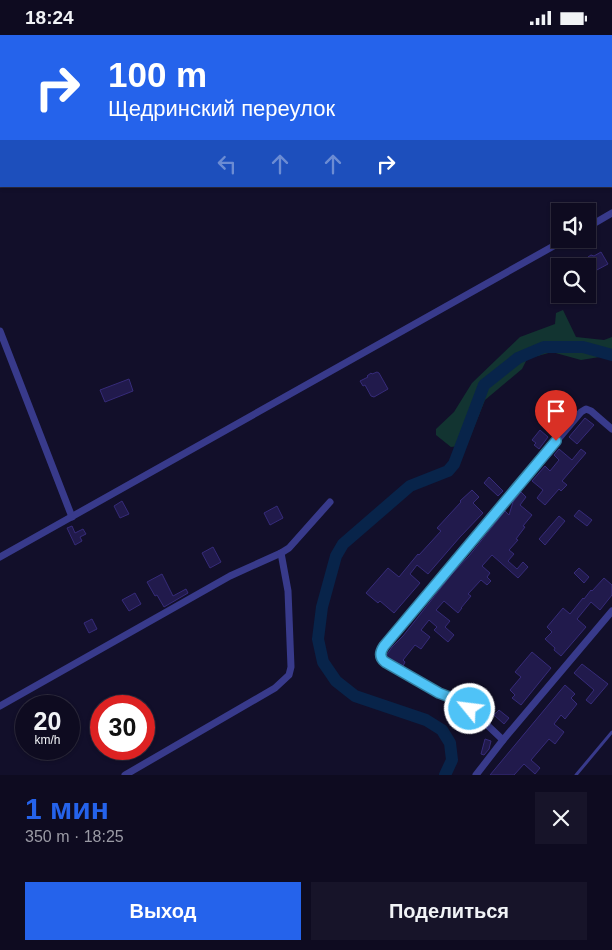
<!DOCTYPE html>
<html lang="ru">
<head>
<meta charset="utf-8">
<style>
	:root { --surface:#0e0b20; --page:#171429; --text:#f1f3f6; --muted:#9b9ba5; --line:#2e2b3e; --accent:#2563eb }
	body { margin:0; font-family:Arial,sans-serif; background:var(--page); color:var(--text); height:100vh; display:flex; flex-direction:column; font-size:19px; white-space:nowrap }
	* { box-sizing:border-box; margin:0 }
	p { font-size:16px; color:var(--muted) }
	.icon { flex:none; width:28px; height:28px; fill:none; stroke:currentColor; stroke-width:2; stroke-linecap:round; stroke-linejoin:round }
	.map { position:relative; height:740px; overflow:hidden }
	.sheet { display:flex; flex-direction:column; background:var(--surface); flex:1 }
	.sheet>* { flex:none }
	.guide { position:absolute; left:0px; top:0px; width:612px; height:152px; box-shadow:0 1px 4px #0004,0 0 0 1px var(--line); background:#2563eb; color:#fff; overflow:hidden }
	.buttons { position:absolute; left:551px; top:168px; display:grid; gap:10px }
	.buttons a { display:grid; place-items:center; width:45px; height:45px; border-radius:0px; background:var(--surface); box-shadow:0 1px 4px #0004,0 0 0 1px var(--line); font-size:25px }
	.speed { position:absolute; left:15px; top:660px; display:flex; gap:10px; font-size:25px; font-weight:700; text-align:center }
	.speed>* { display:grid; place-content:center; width:65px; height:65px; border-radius:50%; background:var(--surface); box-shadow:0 1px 4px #0004,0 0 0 1px var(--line); line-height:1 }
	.speed small { font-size:12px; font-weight:400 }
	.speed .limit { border:8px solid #d22; background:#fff; color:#111 }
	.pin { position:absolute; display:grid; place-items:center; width:42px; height:42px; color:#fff; margin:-51px -21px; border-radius:50% 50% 50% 0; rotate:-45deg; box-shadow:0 0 5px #0007 }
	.pin .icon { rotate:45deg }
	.me { position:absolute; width:55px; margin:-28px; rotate:299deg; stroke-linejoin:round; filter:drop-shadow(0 0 4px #0008) }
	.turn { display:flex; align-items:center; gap:18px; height:105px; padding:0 25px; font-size:22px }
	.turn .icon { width:65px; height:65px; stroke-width:2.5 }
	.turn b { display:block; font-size:35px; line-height:42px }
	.lanes { display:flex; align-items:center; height:48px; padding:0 25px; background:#0003; justify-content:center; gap:25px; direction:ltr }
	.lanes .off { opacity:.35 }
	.round { display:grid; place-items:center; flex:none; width:52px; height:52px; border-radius:0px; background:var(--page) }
	.head { display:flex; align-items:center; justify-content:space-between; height:85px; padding:0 25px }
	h1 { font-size:30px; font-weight:700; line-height:38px; color:var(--accent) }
	.cta { display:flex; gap:10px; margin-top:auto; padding:10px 25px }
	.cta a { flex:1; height:58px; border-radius:0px; background:var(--accent); color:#fff; font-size:20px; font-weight:700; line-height:58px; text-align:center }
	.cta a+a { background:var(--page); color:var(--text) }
	.status { display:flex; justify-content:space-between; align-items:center; height:35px; padding:0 25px; background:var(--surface); direction:ltr }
	.status svg { height:14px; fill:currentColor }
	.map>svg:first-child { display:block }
	.green { fill:#123431 }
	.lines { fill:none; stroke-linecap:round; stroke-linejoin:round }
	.river { stroke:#08244a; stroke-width:12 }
	.building { fill:#211a4c; stroke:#362b79 }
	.path { stroke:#2ac1af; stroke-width:1; stroke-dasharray:2.5 4; stroke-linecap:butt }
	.lane { stroke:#383a8b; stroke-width:3 }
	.street { stroke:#383a8b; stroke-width:7 }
	.route-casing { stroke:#337fa1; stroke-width:12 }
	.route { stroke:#4fc3f7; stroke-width:9 }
</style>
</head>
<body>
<div class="status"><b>18:24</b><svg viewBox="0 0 49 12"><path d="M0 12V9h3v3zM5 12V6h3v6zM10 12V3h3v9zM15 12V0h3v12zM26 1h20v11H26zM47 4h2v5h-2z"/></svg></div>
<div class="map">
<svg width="612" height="740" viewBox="0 0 612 740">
	<rect width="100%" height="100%" fill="#120f2a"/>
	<g class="green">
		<path d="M276,0H612V90L611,1H278Z"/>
		<path d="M563,275L576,302L604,305L612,302V320L581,325L552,317L527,324L522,334L485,365L467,410L451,412L436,400V394L454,377L472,348L520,302L555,289L556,278Z"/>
	</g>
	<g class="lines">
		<path class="river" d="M445,740L452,725L450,708L442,695L426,685L355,661L336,646L323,627L318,604L322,572L336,521L343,509L410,451L448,436L454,429L484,350L518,323L544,312H583L612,320"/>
	</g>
	<g class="building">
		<path d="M601,217L608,229L595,236L588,222L591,220L594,221Z"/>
		<path d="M377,337L379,338L388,354L374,362L371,361L365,350L363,351L360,346L368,342L367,341L371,338L372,339Z"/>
		<path d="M129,344L133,356L105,367L100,355Z"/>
		<path d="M558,375L566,382L558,391L550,384Z"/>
		<path d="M585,383L594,390L577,409L569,402Z"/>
		<path d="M540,395L548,402L539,414L534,410L536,408L532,405Z"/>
		<path d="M559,414L572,425L581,414L586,418L562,446L567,450L561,456L559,454L545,470L537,463L543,455L532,446L545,431L550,436L559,425L554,420Z"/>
		<path d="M489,442L503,456L498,461L484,448Z"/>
		<path d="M472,455L479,462L473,468L483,478L460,502L428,539L417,530L410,539L420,548L394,578L380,566L378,568L366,558L388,533L399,542L418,519L419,520L441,496L437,493L461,467L460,466Z"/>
		<path d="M521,457L526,462L520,470L532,480L523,491L525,492L516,504L518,505L509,515L514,519L508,526L517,534L523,527L528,532L518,543L492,520L482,531L490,538L487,542L491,546L487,550L481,545L468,559L471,561L461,573H462L458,578L444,566L436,575L450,586L445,592L454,600L448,607L434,595L437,592L429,585L421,595L430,602L421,614L415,610L403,625L405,627L403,631L388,623L386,621L392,612L403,601L452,539L469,521L505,476L509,480L513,467Z"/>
		<path d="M122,466L129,479L120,483L114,471Z"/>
		<path d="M277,471L283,483L270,490L264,478Z"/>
		<path d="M579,475L592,485L587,491L574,481Z"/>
		<path d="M559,481L565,486L545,510L539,504Z"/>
		<path d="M72,491L75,498L83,494L86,499L80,502L82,506L75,510L67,493Z"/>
		<path d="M213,512L221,527L210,533L202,518Z"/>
		<path d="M579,533L589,542L584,548L574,538Z"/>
		<path d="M162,539L173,561L186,554L188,558L164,572L157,560L155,561L147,547Z"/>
		<path d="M604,543L612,550V560L600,575L591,567L577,584L586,592L561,621L554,615L555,613L545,604L552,597L547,592L563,573L570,579L583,563L584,564L591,555L592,556Z"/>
		<path d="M135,558L141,569L129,576L122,565Z"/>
		<path d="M92,584L97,594L89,598L84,588Z"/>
		<path d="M532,617L551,633L521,670L512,663L515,660L510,655L521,642L515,637Z"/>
		<path d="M582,629L608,649L591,669L586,665L594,655L574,638Z"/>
		<path d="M565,650L575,659L571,663L577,669L565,684L561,680L554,689L564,697L555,709L549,704L531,725L540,733L535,739L524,729L514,740H490Z"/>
		<path d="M499,675L509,683L504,689L494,680Z"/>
		<path d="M485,704L491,706L489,714L484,720L481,719Z"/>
	</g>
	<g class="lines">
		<g class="path">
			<path d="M525,0L526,1"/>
			<path d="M611,49L612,51"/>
		</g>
		<path class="lane" d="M576,740L612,697"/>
		<g class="street">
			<path d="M588,0L589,1"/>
			<path d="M588,192L612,178"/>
			<path d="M0,296L72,482"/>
			<path d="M0,522L566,204"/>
			<path d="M0,671L230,541L281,518L289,513L330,467"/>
			<path d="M503,705L465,669L439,658L385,627C379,622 380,618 384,611L581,377L586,374L591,376L612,394"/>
			<path d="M125,740L275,653L289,640L291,632L288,556L281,518"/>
			<path d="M476,740L503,705L612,576"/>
		</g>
	</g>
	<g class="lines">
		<defs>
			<path id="route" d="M470,674L460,666L439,658L385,627C379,622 380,617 384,611L556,406"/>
		</defs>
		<use href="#route" class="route-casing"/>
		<use href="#route" class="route"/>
	</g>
</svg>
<div class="buttons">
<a><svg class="icon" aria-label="sound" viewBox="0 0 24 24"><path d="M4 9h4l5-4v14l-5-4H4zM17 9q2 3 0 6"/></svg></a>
<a><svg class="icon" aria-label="search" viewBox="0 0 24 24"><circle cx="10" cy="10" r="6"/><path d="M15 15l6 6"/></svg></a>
</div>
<div class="speed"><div>20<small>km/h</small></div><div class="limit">30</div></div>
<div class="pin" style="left:556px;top:406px;background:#d93025"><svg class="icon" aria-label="arrive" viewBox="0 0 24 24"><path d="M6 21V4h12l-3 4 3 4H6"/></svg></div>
<svg class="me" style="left:470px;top:674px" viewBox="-20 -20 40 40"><circle r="17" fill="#4fc3f7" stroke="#fff" stroke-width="3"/><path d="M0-11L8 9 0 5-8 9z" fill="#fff"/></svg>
<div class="guide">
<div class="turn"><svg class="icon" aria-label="right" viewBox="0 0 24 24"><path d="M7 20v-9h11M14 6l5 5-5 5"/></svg><div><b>100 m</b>Щедринский переулок</div></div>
<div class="lanes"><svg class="icon off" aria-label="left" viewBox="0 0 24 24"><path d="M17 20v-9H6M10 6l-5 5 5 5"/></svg><svg class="icon off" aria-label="ahead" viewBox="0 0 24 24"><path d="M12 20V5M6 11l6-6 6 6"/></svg><svg class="icon off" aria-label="ahead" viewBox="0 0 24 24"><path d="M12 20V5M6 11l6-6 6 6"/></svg><svg class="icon" aria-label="right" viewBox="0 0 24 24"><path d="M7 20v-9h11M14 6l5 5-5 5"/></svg></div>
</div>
</div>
<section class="sheet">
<div class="head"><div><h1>1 мин</h1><p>350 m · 18:25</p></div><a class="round"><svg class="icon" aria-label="close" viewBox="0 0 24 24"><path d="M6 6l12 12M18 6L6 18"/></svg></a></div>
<div class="cta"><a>Выход</a><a>Поделиться</a></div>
</section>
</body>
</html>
